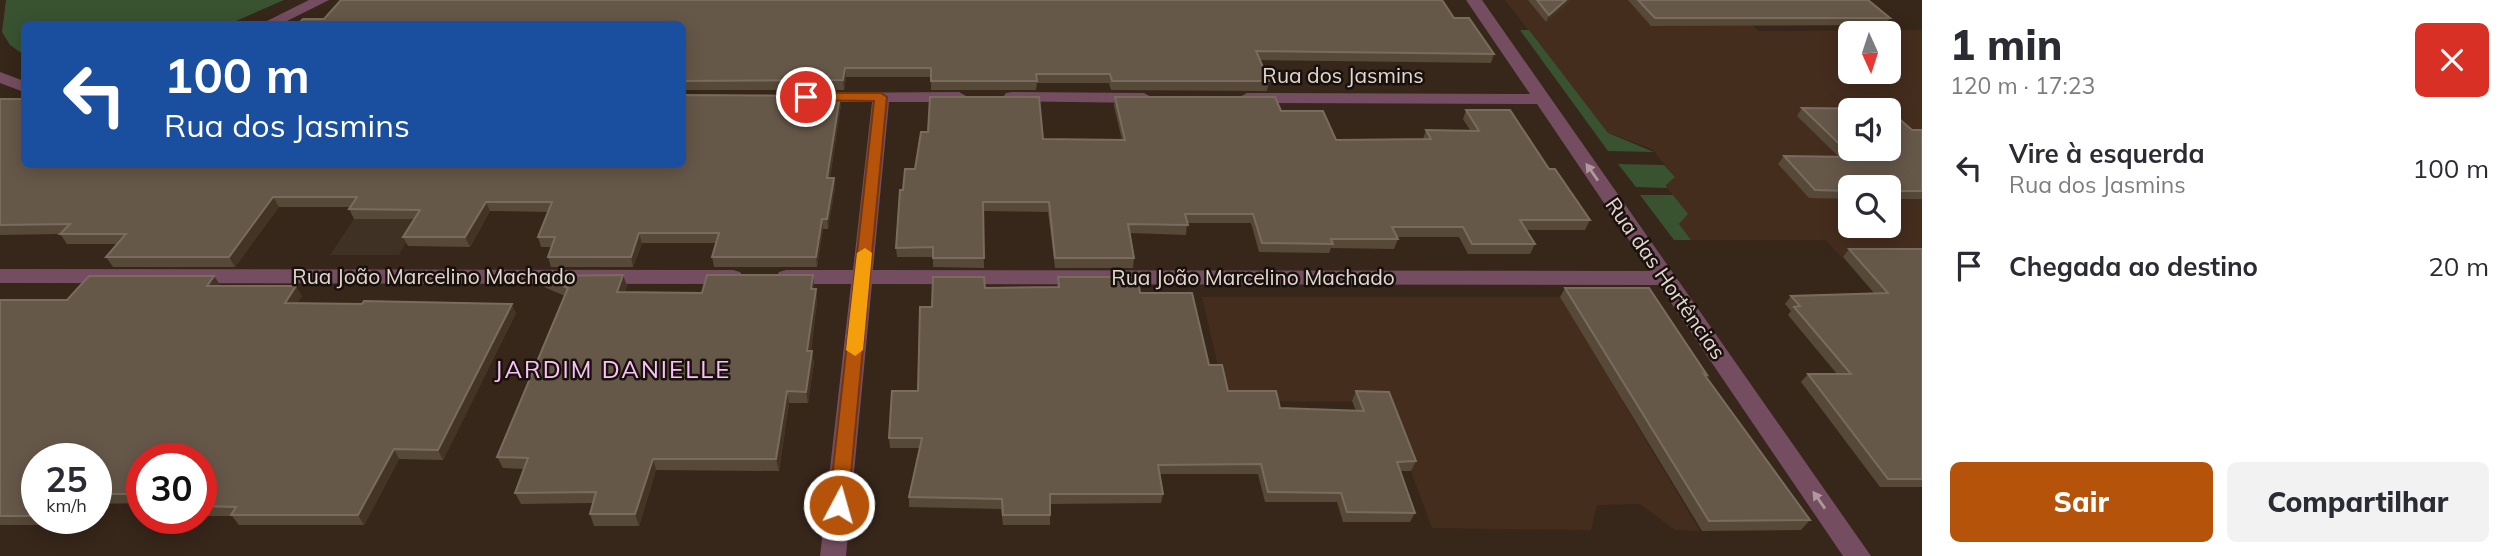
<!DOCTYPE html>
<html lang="pt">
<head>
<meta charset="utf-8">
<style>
	:root { --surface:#fff; --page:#f2f2f3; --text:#2b2b33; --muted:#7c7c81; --accent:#b45309 }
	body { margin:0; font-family:Mulish,sans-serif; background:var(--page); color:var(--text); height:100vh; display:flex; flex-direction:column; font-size:26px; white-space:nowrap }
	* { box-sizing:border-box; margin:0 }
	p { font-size:23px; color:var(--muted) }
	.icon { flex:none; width:38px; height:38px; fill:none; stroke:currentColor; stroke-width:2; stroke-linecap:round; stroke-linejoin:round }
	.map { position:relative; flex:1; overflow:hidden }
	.side { display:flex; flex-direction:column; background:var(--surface); width:595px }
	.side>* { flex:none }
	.guide { position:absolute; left:21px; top:21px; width:665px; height:147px; border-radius:10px; box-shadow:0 4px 18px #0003; background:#1a4fa0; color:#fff; overflow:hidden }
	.needle { width:46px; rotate:177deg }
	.fabs { position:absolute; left:1838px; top:21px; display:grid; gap:14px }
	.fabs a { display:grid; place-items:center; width:63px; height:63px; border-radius:10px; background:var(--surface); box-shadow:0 4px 18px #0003; font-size:35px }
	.speed { position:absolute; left:21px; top:443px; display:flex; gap:14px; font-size:35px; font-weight:700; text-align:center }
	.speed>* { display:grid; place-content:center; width:91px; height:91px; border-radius:50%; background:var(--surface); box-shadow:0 4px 18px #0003; line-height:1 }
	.speed small { font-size:18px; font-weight:400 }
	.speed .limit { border:10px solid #d22; background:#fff; color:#111 }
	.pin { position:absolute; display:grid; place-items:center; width:60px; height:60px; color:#fff; margin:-30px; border:4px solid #fff; border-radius:50%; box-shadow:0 2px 7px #0007 }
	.me { position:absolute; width:77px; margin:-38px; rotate:6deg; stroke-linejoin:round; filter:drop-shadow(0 0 5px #0008) }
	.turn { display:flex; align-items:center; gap:24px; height:147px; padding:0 28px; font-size:32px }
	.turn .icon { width:91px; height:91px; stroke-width:2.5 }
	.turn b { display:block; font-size:49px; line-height:60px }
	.round { display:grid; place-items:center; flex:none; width:74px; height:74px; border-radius:10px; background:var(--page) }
	.summary { display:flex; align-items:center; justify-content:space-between; height:119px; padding:0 28px }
	h1 { font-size:42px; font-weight:800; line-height:52px }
	.button { display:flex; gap:14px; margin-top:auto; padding:14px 28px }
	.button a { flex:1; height:80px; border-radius:10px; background:var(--accent); color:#fff; font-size:28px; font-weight:800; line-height:80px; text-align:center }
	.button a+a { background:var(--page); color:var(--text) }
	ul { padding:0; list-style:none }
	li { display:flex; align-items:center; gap:21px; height:98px; padding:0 28px }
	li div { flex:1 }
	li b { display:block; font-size:26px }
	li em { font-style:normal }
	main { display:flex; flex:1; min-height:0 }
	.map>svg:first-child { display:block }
	.built { fill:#452d1e; fill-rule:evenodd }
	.industrial { fill:#403125 }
	.green { fill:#395331 }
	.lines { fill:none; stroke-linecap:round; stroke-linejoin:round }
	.minor { fill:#744e60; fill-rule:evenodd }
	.wall { fill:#564938 }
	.shaded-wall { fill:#443425 }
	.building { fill:#665849; stroke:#796c5e; stroke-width:2; fill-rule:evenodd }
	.oneway { fill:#b0999d }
	.route { fill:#b45309; stroke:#753606; stroke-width:2 }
	.slow { fill:#f59e0b }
	.labels { text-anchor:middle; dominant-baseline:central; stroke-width:5; stroke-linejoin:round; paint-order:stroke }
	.street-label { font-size:21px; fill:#e2d6cf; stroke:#19110c }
	.quarter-label { font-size:24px; letter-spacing:2px; fill:#fcc0f8; stroke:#19110c }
</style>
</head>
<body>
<main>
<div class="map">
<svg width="1922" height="556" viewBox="0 0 1922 556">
	<rect width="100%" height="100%" fill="#37261a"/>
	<g class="built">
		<path d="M1505,0H1723L1759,31L1922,30V257H1841L1825,240H1691L1679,224L1687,213L1665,185L1675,177L1652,149L1608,133ZM1850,33H1888V72H1850ZM1850,110H1888V149H1850ZM1850,187H1888V226H1850Z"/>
		<path d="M1202,297H1646L1623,402L1700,531L1675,530L1640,504L1597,505L1591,530L1432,528L1385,402L1226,401Z"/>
	</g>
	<path class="industrial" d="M382,177H444L399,255H330Z"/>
	<g class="green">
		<path d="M6,0H284L229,24H24V55L10,45L2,32Z"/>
		<path d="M1520,30H1529L1608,133L1654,152L1608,151Z"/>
		<path d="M1618,164L1664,165L1675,177L1666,185L1667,188L1636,187Z"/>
		<path d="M1640,195H1673L1688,214L1679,224L1691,240H1674Z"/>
	</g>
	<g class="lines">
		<g class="minor">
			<path d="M309,0H329L281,24H261Z"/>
			<path d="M1466,0H1482L1871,556H1843L1659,285L872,284L846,556H820L851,284H786L779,282L776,277L779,272L786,270H853L872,102H813L804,97L807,93L959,92L968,97L959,102H889L873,270L1650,271L1537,104L1247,103L1238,98L1247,93L1530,94Z"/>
			<path d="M0,72L24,81V92L0,83Z"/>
			<path d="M1012,92L1144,93L1153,98L1144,103L1006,101L1003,97L1006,93Z"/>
			<path d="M0,269L733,270L740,272L743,277L740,282L733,284L0,283Z"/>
		</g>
	</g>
	<g class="wall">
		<path d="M1528,0H1571L1546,22Z"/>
		<path d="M1628,0H1868L1890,18L1885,25L1651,26Z"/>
		<path d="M1454,18L1494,54L1491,63L1260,60L1269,81L1267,91L1111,90L1109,83H1037L1036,90H931V77H846L844,90H682V24Z"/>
		<path d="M840,96L841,105L830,178H834L835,188L828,229H823L817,267H714L712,257L716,243H642L633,267H551L548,257L551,247H541L538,237L548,212L490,211L470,247L408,246L403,237L414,219H354L349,209L350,207H279L235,267H113L106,257L117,244H67L60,234L0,235V99L24,164Z"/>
		<path d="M1115,97L1281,111L1336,140L1423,139L1426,130H1470L1463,119L1466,110L1549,169L1590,220L1585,230H1526L1535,244L1530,254H1468L1459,237H1396L1398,239L1394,249L1331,248L1329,253L1259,252L1251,223H1187L1186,235L1130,233L1134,258L1133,268H1055L1048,212L983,211L984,268L933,267V257H897L896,248L903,190L915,169L1043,139L1122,140L1114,106Z"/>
		<path d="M1802,108L1912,130H1922V199H1888V187H1850V199L1809,198L1778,164L1784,156L1839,157L1797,116Z"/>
		<path d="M1849,249H1922V487H1880L1801,382L1808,374H1837L1788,315L1791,311L1785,304L1791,296L1874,293L1843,257Z"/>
		<path d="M623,275L627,286L625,292L702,293L813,275L814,289H816L817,301L811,351L814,362L808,403H789L779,471L656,470L639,526H594L590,514L593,503L521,504L515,493L524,469L503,468L497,457L565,296L544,287L540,276Z"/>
		<path d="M1058,277L1140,293L1209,365L1228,391L1280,408L1356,411L1352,401L1356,391L1416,461L1411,471H1400L1415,513L1410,522H1343L1337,502H1265L1258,474H1160L1163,494L1161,503L1050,504V525H1003L1001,509L909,507V497L920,448H890L889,438L918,391L985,288H1057Z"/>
		<path d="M221,286L302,296L297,303L516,313L443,460L399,459L364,525H239L232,516H201V458H142V503L96,504V458H37V518H67L61,525H0V300H67Z"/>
		<path d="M1565,288L1707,375L1706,377L1810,520L1801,530L1702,531L1560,297Z"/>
	</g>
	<g class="shaded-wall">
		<path d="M1566,0H1571L1546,22L1549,15Z"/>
		<path d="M845,68L846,77L844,90L843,80Z"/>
		<path d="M840,96L841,105L828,188L827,178Z"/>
		<path d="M834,178L835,188L828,229L827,219Z"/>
		<path d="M273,197L279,207L235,267L229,257Z"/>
		<path d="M486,202L490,211L470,247L465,237Z"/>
		<path d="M822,219L823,229L817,267L816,257Z"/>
		<path d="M639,233L642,243L633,267L631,257Z"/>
		<path d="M623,275L627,286L621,304L617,292Z"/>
		<path d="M813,275L814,287L812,301L811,289Z"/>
		<path d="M214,276L221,286H207Z"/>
		<path d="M296,286L302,296L291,312L285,303Z"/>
		<path d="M816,289L817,301L809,362L807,351Z"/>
		<path d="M512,304L516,313L443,460L438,450Z"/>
		<path d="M812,351L814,362L808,403L806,392Z"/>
		<path d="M787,391L789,403L779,471L776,459Z"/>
		<path d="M394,449L399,459L364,525L358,515Z"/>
		<path d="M653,459L656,470L639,526L635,514Z"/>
		<path d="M54,518H67L61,525Z"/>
	</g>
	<g class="building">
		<path d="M341,0H1442L1454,18H1469L1494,54L1256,51L1269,81H1112L1110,74H1036L1037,81H931V68H845L843,80L682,81V24H298L303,19H324Z"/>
		<path d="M1537,0H1566L1549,15Z"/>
		<path d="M1638,0H1868L1890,18H1655Z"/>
		<path d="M682,95L840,96L827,178H834L827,219H822L816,257H712L719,233H639L631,257H548L555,237H538L552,202H486L465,237H403L420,210L349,209L357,197H273L229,257H106L126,234H60L70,224L0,225V99H24V164H682Z"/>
		<path d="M930,97H1039L1043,139L1125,140L1115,97H1275L1281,111H1323L1336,140L1431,139L1426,130L1479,131L1466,110H1510L1549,169H1555L1590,220H1520L1535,244H1472L1463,227H1392L1398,239H1331L1333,244L1262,243L1253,214H1185L1188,225L1128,224L1134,258H1055L1049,202H983L984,258H933V247L896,248L900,190H903L905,169H915L921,132H928Z"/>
		<path d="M1802,108L1888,109L1912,130H1922V191H1888V187H1850V191L1815,190L1784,156L1853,157ZM1850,110H1888V149H1850Z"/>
		<path d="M1849,249H1922V479H1888L1808,374H1851L1794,307L1800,306L1791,296L1888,293Z"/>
		<path d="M623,275L617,292L702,293L707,275H813L811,289H816L807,351H812L806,392L787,391L776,459H653L635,514H590L596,492L515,493L528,458L497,457L568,288L540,276Z"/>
		<path d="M89,276H214L207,286H296L285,303L362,304L364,301L512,304L438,450L394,449L358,515H231L236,507L201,506V458H142V494H96V458H37V516H0V300H67Z"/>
		<path d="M933,277H984L985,288L1059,287L1058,277H1138L1140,293H1192L1209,365H1222L1228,391H1276L1280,408L1364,411L1356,391L1389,392L1416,461L1397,462L1415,513L1347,512L1341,493L1268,492L1261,464L1158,465L1163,494H1050V515H1003L1002,499L909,497L922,438H889L892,391H918L920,307H932Z"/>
		<path d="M1565,288H1649L1707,375L1704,374L1810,520L1709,521Z"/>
	</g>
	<defs><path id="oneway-solid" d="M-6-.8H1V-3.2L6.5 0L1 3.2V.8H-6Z" transform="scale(1.75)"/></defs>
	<g class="oneway">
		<use href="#oneway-solid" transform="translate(1592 172) rotate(-125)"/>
		<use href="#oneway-solid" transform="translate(1819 500) rotate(-125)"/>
	</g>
	<path class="route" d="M806,93H881L887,97L848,505L846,511L839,513L832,511L829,505L874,101L801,100V94Z"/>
	<path class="slow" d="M865,248L872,253L863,350L855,356L846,350L857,253Z"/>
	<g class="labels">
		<g class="street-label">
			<text x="1343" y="75">Rua dos Jasmins</text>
			<text x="434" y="276">Rua João Marcelino Machado</text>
			<text x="1253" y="277">Rua João Marcelino Machado</text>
			<text transform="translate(1666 278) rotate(55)">Rua das Hortências</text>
		</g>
		<g class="quarter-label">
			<text x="613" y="369">JARDIM DANIELLE</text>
		</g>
	</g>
</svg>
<div class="fabs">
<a><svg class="needle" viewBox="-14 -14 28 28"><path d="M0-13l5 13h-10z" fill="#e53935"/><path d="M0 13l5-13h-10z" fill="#7c7c81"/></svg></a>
<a><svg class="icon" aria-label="sound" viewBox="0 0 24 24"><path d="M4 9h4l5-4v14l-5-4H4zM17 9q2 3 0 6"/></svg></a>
<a><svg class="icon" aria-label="search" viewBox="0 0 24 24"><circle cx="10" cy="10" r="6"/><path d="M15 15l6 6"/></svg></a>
</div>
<div class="speed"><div>25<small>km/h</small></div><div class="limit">30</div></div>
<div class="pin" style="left:806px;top:97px;background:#d93025"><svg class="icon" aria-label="arrive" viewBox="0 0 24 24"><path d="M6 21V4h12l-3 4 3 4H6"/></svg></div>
<svg class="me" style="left:839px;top:505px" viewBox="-20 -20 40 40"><circle r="17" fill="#b45309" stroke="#fff" stroke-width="3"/><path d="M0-11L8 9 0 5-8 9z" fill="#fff"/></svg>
<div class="guide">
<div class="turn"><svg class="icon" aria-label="left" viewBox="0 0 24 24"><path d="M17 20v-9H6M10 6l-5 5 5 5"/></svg><div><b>100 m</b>Rua dos Jasmins</div></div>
</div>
</div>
<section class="side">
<div class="summary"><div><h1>1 min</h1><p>120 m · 17:23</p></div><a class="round" style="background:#d93025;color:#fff"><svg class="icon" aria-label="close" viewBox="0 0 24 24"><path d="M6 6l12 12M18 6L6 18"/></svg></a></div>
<ul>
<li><svg class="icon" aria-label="left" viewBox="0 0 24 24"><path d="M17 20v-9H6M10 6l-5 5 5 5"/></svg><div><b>Vire à esquerda</b><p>Rua dos Jasmins</p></div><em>100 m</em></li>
<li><svg class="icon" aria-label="arrive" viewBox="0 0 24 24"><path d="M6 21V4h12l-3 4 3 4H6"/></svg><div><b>Chegada ao destino</b></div><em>20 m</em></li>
</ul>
<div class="button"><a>Sair</a><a>Compartilhar</a></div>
</section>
</main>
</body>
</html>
